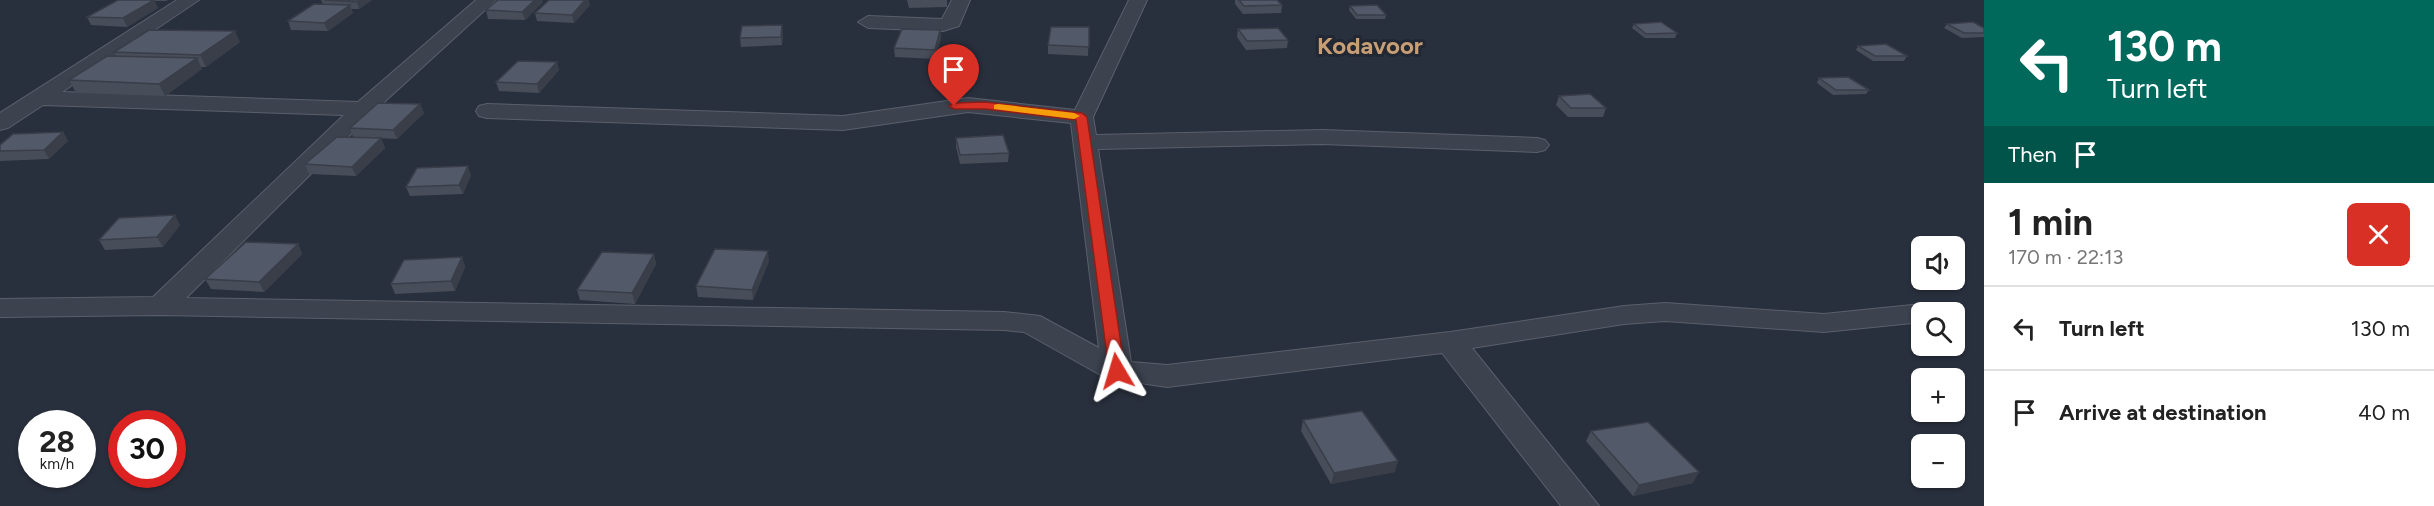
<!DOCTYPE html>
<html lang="en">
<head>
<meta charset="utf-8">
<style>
	:root { --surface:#fff; --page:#f6f6f6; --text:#222; --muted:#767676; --line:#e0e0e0 }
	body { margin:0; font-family:Figtree,sans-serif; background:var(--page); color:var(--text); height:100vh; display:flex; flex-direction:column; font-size:22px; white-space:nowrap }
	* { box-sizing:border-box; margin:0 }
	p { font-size:20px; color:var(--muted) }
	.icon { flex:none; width:33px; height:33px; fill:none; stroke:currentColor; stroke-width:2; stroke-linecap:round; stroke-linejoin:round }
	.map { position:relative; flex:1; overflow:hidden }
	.sheet { display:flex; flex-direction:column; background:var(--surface); width:450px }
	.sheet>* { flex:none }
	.banner { background:#00695c; color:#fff; overflow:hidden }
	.tools { position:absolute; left:1911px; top:236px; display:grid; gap:12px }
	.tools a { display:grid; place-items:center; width:54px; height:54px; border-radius:9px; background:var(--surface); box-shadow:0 2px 4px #0004; font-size:30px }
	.speed { position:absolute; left:18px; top:410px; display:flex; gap:12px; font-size:30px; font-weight:700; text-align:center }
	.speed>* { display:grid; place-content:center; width:78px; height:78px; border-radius:50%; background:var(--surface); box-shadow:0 2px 4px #0004; line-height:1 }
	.speed small { font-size:15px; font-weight:400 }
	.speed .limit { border:9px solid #d22; background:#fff; color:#111 }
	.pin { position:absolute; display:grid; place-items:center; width:51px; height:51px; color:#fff; margin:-62px -26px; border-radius:50% 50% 50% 0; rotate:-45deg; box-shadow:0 0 6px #0007 }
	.pin .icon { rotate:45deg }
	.me { position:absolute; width:66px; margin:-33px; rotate:353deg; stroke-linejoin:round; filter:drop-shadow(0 0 4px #0008) }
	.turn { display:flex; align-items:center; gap:21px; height:126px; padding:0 24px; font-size:27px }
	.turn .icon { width:78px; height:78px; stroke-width:2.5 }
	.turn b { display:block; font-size:42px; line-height:51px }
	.then { display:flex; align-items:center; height:57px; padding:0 24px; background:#0003; gap:12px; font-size:22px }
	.round { display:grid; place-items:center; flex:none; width:63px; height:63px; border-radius:9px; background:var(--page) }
	.overview { display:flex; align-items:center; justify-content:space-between; height:102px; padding:0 24px }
	h1 { font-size:36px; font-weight:700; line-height:45px }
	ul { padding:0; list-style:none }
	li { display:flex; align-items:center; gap:18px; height:84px; padding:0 24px; border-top:2px solid var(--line) }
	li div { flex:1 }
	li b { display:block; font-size:22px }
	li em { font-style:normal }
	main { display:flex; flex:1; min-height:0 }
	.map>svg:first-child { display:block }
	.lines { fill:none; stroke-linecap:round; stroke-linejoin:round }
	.street-casing { stroke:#5a606b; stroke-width:2 }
	.street { fill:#3c424e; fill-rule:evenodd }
	.wall { fill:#474d59 }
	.shaded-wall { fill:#393e49 }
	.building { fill:#525968; stroke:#393e49; stroke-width:1.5 }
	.route { fill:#d93025; stroke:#8d1f18; stroke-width:1.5 }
	.slow { fill:#f59e0b }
	.labels { text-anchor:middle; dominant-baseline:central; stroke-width:6; stroke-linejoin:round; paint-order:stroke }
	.far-district-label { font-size:24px; font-weight:bold; fill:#c89e74; stroke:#212733 }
</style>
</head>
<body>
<main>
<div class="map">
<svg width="1984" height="506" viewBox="0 0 1984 506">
	<rect width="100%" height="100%" fill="#29303d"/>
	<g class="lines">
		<defs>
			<g id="street">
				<path d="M177,0H199L62,92L358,102L476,0H496L371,114L186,298L1004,312L1040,316L1099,348L1071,123L968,112L843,130L487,118L479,116L476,111L479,106L487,104L843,116L968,98L1075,110L1129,0H1147L1093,117L1096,135L1322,130L1537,138L1545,140L1549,145L1545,150L1537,152L1322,144L1098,149L1131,362L1167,365L1450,332L1624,306L1665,303L1824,314L1922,304L1932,307L1936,312H1922V322L1824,332L1665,321L1624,324L1472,348L1599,506H1561L1442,353L1167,387L1106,378L1024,332L1004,330L161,315L0,317V299L153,297L344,115L43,105L8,128L0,130V113Z"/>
				<path d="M952,0H970L959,26L943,31L868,28L858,22L868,16L942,19Z"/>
			</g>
		</defs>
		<use href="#street" class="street-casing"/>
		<use href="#street" class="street"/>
	</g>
	<g class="wall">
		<path d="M118,0H168L166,1H154L158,8L127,27L91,25L87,17Z"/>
		<path d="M321,0H372L359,9H351L353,13L328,31L291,30L288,21L323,4Z"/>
		<path d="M498,0H542L543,2L525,20L488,19L486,10Z"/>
		<path d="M907,0H947V7L909,8Z"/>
		<path d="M1235,0H1277L1282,5L1281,13L1243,14L1235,4Z"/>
		<path d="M590,5L574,23L537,21L535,13Z"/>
		<path d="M1350,6L1386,15L1385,19H1356L1349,10Z"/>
		<path d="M1634,24L1677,33L1675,38H1645L1632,28Z"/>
		<path d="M1947,24L1984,28V37L1962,38L1944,28Z"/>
		<path d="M1089,27L1088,56L1048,54V45Z"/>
		<path d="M1238,29L1288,40L1287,48L1246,50L1237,37Z"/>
		<path d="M940,30L941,38L935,59L895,57L894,48Z"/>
		<path d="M783,33L782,45L741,47L740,38Z"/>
		<path d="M240,42L206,67H201L202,69L165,96L76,93L69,80L117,56L114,52Z"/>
		<path d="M1858,46L1907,56L1904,61H1873L1856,50Z"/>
		<path d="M557,62L559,70L539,93L499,91L496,82Z"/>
		<path d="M1819,78L1869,90L1866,94L1833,95L1817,83Z"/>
		<path d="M1559,96L1606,108L1603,117H1568L1556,105Z"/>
		<path d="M420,104L424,113L397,139L353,137L350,128Z"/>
		<path d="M63,132L68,141L49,159L0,161V145Z"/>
		<path d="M381,138L385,148L356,176L309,174L305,164Z"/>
		<path d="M956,138L1009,153L1008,162L960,164L956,147Z"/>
		<path d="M471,175L463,194L410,196L406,187Z"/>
		<path d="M180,225L163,247L105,250L99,240Z"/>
		<path d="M298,244L302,254L264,292L211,289L205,279Z"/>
		<path d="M654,254L656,264L635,304L580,300L577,290Z"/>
		<path d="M462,257L465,267L455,291L395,294L391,284Z"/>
		<path d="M769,261L753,300L698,297L696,286Z"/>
		<path d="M1303,420L1395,472L1331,484L1301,431Z"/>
		<path d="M1591,431L1693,483L1633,496L1586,441Z"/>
	</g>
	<g class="shaded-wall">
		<path d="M154,0L158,8L127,27L123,18Z"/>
		<path d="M359,0H372L359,9L357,2Z"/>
		<path d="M535,0H542L543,2L525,20L522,12Z"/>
		<path d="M585,0H589L590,5L574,23L572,15Z"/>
		<path d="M350,5L353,13L328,31L324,23Z"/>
		<path d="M782,25L783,33L782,45L781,37Z"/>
		<path d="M940,30L941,38L935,59V50Z"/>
		<path d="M235,31L240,42L206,67L200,55Z"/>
		<path d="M197,58L202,69L165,96L159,84Z"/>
		<path d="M557,62L559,70L539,93L537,84Z"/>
		<path d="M420,104L424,113L397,139L393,130Z"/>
		<path d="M63,132L68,141L49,159L44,150Z"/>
		<path d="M381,138L385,148L356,176L352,167Z"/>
		<path d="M468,166L471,175L463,194L459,185Z"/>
		<path d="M175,215L180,225L163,247L157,237Z"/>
		<path d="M298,244L302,254L264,292L259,282Z"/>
		<path d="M768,251L769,261L753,300L752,290Z"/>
		<path d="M654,254L656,264L635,304L632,293Z"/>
		<path d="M462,257L465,267L455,291L451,281Z"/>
		<path d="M1398,461L1395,472L1331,484L1334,473Z"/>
		<path d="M1699,472L1693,483L1633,496L1639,485Z"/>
	</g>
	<g class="building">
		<path d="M118,0H154L123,18L87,17Z"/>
		<path d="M324,0H359L357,2Z"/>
		<path d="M498,0H535L522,12L486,10Z"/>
		<path d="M549,0H585L572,15L535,13Z"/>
		<path d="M1239,0H1277L1282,5L1244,6Z"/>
		<path d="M314,4L350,5L324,23L288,21Z"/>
		<path d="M1377,5L1386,15H1357L1350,6Z"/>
		<path d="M1661,22L1677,33L1646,34L1634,24Z"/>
		<path d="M1973,22L1984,28V33H1964L1947,24Z"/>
		<path d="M782,25L781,37L740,38L742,26Z"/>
		<path d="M1051,27H1089V47L1048,45Z"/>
		<path d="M1278,28L1288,40L1247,41L1238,29Z"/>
		<path d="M902,29L940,30L935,50L894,48Z"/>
		<path d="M149,30L235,31L200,55L114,52Z"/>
		<path d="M1886,44L1907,56H1875L1858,46Z"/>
		<path d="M107,56L197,58L159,84L69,80Z"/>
		<path d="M518,61L557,62L537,84L496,82Z"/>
		<path d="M1848,77L1869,90H1836L1819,78Z"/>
		<path d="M1590,94L1606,108H1571L1559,96Z"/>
		<path d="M378,103L420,104L393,130L350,128Z"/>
		<path d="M63,132L44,150L0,151V145L13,134Z"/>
		<path d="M1003,135L1009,153L960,155L956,138Z"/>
		<path d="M337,137L381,138L352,167L305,164Z"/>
		<path d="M468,166L459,185L406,187L417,168Z"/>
		<path d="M175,215L157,237L99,240L119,218Z"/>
		<path d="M246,242L298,244L259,282L205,279Z"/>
		<path d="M715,249L768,251L752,290L696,286Z"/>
		<path d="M602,252L654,254L632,293L577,290Z"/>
		<path d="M462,257L451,281L391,284L404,260Z"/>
		<path d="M1362,411L1398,461L1334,473L1303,420Z"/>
		<path d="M1648,422L1699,472L1639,485L1591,431Z"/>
	</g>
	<path class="route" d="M985,102L1082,113L1087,117L1125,371L1122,375L1117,377L1109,371L1076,120L985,109H954L949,106L954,103Z"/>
	<path class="slow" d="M998,104L1074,113L1080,116L1074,119L994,109V105Z"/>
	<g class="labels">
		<g class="far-district-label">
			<text x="1370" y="45">Kodavoor</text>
		</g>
	</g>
</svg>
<div class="tools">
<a><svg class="icon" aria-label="sound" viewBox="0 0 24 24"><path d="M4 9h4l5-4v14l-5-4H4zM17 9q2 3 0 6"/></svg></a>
<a><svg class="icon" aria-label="search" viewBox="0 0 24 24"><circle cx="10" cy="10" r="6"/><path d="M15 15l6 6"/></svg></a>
<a>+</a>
<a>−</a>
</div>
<div class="speed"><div>28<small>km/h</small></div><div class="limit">30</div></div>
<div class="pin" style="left:954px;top:106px;background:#d93025"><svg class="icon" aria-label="arrive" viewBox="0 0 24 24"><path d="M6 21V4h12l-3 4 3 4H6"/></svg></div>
<svg class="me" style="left:1117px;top:371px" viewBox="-20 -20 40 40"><path d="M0-17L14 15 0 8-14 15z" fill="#d93025" stroke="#fff" stroke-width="4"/></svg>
</div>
<section class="sheet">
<div class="banner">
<div class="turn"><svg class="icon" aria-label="left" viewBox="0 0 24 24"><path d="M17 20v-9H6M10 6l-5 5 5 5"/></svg><div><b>130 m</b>Turn left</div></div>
<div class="then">Then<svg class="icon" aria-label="arrive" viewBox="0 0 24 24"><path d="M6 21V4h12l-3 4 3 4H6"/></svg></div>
</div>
<div class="overview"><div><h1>1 min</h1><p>170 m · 22:13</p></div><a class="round" style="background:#d93025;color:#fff"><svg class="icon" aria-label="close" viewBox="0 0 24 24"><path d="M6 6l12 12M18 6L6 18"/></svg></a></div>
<ul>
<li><svg class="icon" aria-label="left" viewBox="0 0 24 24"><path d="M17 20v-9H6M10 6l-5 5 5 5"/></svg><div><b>Turn left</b></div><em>130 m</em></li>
<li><svg class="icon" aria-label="arrive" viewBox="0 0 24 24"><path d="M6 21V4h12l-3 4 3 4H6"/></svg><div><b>Arrive at destination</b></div><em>40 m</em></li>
</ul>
</section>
</main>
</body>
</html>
